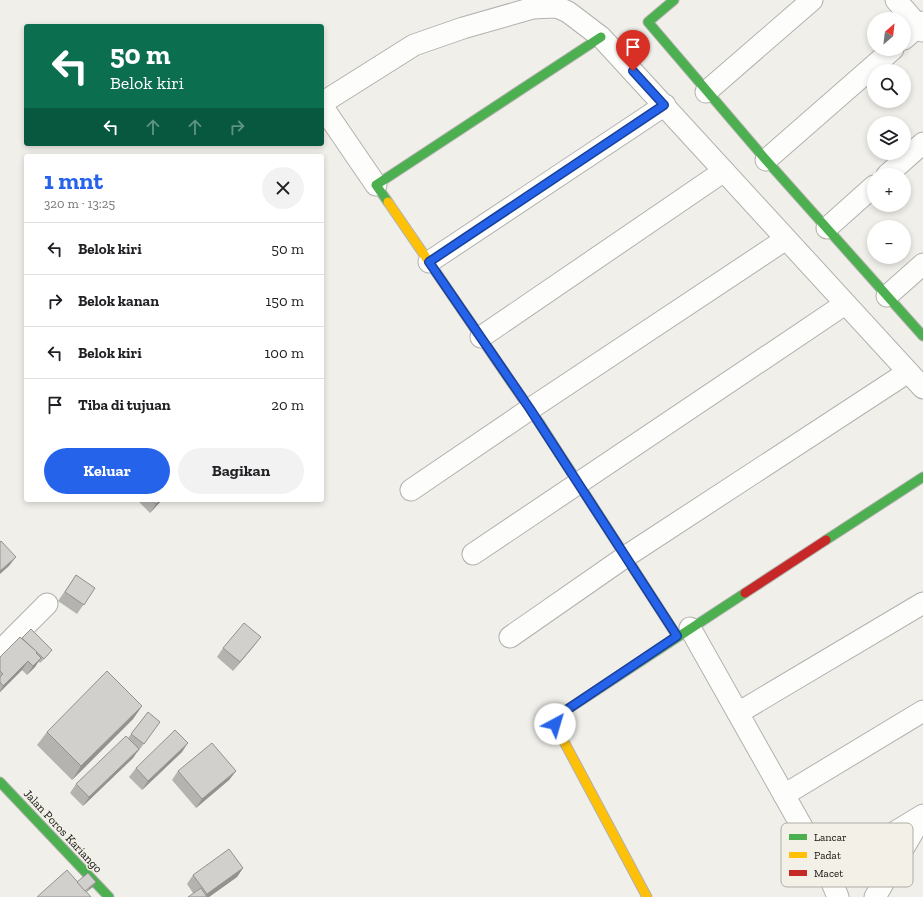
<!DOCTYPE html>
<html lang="id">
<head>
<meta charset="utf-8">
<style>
	:root { --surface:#fff; --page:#f2f2f2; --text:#202124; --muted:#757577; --line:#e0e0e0; --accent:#2563eb }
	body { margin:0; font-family:"Zilla Slab",serif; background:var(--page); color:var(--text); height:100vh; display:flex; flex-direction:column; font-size:15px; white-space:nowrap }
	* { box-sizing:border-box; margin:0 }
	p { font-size:13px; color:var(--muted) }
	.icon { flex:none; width:22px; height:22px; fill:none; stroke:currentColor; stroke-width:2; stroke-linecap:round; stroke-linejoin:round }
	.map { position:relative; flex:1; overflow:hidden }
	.details { position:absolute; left:24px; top:154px; width:300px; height:348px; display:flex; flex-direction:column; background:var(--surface); border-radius:4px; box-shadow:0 2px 6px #0003 }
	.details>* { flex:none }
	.banner { position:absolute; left:24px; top:24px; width:300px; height:122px; border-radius:4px; box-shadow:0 2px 6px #0003; background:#0b6e4f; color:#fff; overflow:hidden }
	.needle { width:26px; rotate:28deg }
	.fabs { position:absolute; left:867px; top:12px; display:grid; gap:8px }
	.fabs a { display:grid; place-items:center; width:44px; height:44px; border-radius:50%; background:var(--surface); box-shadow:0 2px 6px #0003; font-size:20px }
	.pin { position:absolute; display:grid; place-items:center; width:34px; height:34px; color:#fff; margin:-41px -17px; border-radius:50% 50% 50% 0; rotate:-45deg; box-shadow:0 0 4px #0007 }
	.pin .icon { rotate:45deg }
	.me { position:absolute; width:44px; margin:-22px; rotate:39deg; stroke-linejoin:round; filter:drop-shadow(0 0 3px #0008) }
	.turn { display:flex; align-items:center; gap:14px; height:84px; padding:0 20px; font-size:18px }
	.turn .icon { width:52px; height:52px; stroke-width:2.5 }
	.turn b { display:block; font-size:28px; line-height:34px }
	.lanes { display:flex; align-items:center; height:38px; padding:0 20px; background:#0003; justify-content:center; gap:20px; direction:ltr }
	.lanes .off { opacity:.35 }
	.round { display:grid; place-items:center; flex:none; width:42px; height:42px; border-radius:21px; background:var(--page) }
	.overview { display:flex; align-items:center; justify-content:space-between; height:68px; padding:0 20px }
	h1 { font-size:24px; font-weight:700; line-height:30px; color:var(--accent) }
	.cta { display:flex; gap:8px; margin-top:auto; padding:8px 20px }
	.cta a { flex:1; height:46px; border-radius:24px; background:var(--accent); color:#fff; font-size:16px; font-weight:700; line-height:46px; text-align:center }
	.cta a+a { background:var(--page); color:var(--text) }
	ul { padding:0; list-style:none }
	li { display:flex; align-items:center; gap:12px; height:52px; padding:0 20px; border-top:1px solid var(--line) }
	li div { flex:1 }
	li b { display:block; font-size:15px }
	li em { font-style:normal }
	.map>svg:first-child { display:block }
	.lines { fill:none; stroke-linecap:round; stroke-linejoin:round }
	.street-casing { stroke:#b2b1ae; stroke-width:23 }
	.fast-casing { stroke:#b2b1ae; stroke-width:11 }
	.slow-casing { stroke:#b2b1ae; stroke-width:11 }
	.jam-casing { stroke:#b2b1ae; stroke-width:11 }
	.street { stroke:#fdfdfc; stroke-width:21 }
	.fast { stroke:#4caf50; stroke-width:9 }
	.slow { stroke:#ffc107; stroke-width:9 }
	.jam { stroke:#c62828; stroke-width:9 }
	.wall { fill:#b4b3af }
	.shaded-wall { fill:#92928f }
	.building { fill:#d1d0cc; stroke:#92928f }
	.route-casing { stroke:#184099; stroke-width:10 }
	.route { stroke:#2563eb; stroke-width:7 }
	.labels { text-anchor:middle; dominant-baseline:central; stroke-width:3; stroke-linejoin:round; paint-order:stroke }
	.street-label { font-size:12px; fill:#13120f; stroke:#f3f0e7 }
	.key { fill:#f3f0e7; stroke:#b0ada6; stroke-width:1 }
	.key-label { font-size:11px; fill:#13120f }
</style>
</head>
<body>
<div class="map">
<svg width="923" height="897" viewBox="0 0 923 897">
	<rect width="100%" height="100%" fill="#f0efea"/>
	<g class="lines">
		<defs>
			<g id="street">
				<path d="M896,0L923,31"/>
				<path d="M904,39L923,22"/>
				<path d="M706,92L812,0"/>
				<path d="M322,103L414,45L463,28L533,8L553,7L559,8L568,12L601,37L923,388"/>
				<path d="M322,106L376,185"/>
				<path d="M766,160L893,49"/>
				<path d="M887,175L923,143"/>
				<path d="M827,228L874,186"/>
				<path d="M429,262L665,105"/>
				<path d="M887,296L923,264"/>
				<path d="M481,337L724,171"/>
				<path d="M411,490L530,409L786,239"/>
				<path d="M473,554L845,304"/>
				<path d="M690,628L828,873L838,897"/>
				<path d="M510,637L625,557L908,372"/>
				<path d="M0,651L47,604"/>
				<path d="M738,713L923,603"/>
				<path d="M784,795L923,711"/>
				<path d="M828,873L923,815"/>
				<path d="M875,897L921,818"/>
			</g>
			<g id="fast">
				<path d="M674,0L648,22L766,160L923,336"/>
				<path d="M388,202L376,185L601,37"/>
				<path d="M540,424L677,636"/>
				<path d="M826,540L923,477"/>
				<path d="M561,736C557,727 552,724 559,715L745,593"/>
				<path d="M0,782L109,897"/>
			</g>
			<g id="slow">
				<path d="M388,202L540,424"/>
				<path d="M561,736L647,897"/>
			</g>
			<path id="jam" d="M745,593L826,540"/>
		</defs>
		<use href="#street" class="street-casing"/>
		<use href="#fast" class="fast-casing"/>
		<use href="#slow" class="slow-casing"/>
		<use href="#jam" class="jam-casing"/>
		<use href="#street" class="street"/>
		<use href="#fast" class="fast"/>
		<use href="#slow" class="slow"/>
		<use href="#jam" class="jam"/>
	</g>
	<g class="wall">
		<path d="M137,500H162L150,513Z"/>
		<path d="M76,575L95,588L77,614L58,601Z"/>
		<path d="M31,629L49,654L40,663L38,661L35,667L27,675L22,670L0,692V657L22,638Z"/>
		<path d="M254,646L233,671L217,657L223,648Z"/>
		<path d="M142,706L133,719L72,780L37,745L47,732Z"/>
		<path d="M148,712L160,722L137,753V752L133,758L83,806L70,793L76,784L128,738Z"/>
		<path d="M182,752L142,790L129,777L136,768Z"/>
		<path d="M178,771H236L229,780L196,808L172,780Z"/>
		<path d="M243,868L237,877L209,897L193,893L187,884L193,875Z"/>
	</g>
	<g class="shaded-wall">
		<path d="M160,500H162L150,513L156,504Z"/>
		<path d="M16,557L9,566L0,574V571Z"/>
		<path d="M261,637L254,646L233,671L240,662Z"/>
		<path d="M41,658L35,667L27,675L33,666Z"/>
		<path d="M28,661L22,670L0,692V691L3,686Z"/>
		<path d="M142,706L133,719L72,780L81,766Z"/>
		<path d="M188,743L182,752L142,790L148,781Z"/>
		<path d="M139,749L133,758L83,806L89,797Z"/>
		<path d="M236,771L229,780L196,808L202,799Z"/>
		<path d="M243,868L237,877L209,897H205L207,894Z"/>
		<path d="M96,882L93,887L81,896L85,892Z"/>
	</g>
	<g class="building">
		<path d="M152,500H160L156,504Z"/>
		<path d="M1,541L16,557L0,571V542Z"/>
		<path d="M76,575L95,588L84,605L65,592Z"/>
		<path d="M244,623L261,637L240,662L223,648Z"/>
		<path d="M31,629L52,650L44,659L22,638Z"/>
		<path d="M20,637L37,652L36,653L41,658L33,666L28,661L3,686L0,682V677L3,674L0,671V657Z"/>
		<path d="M107,671L142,706L81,766L47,732Z"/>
		<path d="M148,712L160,722L144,744L131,734Z"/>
		<path d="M175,730L188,743L148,781L136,768Z"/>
		<path d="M126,736L139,749L89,797L76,784Z"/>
		<path d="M212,743L236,771L202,799L178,771Z"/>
		<path d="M229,849L243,868L207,894L193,875Z"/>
		<path d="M67,870L91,897H37Z"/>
		<path d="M88,873L96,882L85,891L77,882Z"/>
		<path d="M201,888L207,897H188Z"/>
	</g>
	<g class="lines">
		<defs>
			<path id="route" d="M555,724V720L559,715L677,636L530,409L429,262L664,105L633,71"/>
		</defs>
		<use href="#route" class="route-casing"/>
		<use href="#route" class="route"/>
	</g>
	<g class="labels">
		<g class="street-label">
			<text transform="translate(63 831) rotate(47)">Jalan Poros Kariango</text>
		</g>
	</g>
	<rect x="781" y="823" width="132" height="64" rx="6" class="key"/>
	<rect x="789" y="834" width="18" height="6" fill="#4caf50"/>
	<rect x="789" y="852" width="18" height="6" fill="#ffc107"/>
	<rect x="789" y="870" width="18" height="6" fill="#c62828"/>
	<g class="key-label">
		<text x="814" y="841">Lancar</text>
		<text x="814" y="859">Padat</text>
		<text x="814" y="877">Macet</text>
	</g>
</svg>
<div class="fabs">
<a><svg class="needle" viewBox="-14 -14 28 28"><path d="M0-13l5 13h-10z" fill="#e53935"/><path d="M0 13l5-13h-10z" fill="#757577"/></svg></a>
<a><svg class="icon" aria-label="search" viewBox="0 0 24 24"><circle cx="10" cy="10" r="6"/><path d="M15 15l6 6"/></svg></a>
<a><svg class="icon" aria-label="layers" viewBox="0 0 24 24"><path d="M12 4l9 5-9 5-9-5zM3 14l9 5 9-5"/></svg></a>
<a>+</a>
<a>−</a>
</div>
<div class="pin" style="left:633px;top:71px;background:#d93025"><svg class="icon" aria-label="arrive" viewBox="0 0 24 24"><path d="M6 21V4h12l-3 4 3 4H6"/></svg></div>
<svg class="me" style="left:555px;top:724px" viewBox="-20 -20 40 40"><circle r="19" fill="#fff"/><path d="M0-13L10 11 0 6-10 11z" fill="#2563eb"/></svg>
<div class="banner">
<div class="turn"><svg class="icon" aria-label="left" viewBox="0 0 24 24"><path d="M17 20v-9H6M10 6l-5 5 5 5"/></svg><div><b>50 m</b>Belok kiri</div></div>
<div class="lanes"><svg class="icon" aria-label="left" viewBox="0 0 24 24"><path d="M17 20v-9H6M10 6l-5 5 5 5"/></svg><svg class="icon off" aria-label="ahead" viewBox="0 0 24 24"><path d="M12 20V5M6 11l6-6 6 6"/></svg><svg class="icon off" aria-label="ahead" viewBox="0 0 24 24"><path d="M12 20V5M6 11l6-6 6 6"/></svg><svg class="icon off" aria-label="right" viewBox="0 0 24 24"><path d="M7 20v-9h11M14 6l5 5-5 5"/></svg></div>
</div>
<section class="details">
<div class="overview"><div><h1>1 mnt</h1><p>320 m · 13:25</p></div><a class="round"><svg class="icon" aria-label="close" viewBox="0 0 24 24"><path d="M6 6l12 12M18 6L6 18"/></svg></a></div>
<ul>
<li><svg class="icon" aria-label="left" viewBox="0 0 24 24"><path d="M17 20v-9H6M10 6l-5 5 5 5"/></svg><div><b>Belok kiri</b></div><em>50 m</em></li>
<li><svg class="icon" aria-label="right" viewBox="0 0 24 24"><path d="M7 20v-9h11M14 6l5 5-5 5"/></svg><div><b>Belok kanan</b></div><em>150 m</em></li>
<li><svg class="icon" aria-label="left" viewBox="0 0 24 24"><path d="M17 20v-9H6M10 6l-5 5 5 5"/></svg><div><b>Belok kiri</b></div><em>100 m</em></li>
<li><svg class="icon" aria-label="arrive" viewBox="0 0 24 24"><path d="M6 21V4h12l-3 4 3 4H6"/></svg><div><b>Tiba di tujuan</b></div><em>20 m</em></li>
</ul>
<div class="cta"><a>Keluar</a><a>Bagikan</a></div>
</section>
</div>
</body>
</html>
